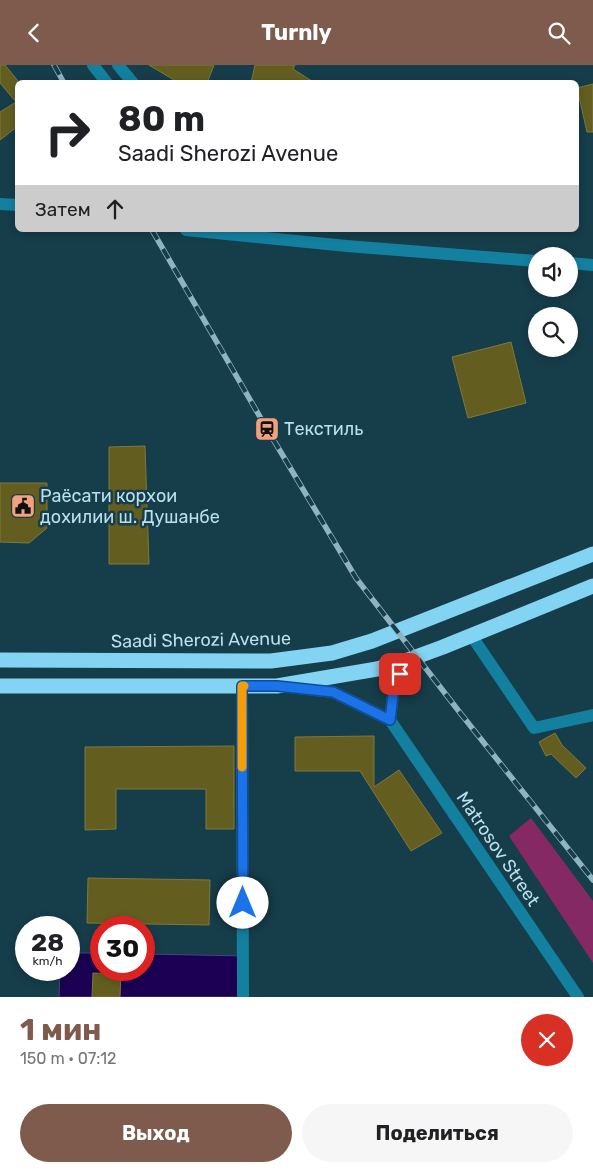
<!DOCTYPE html>
<html lang="ru">
<head>
<meta charset="utf-8">
<style>
	:root { --surface:#fff; --page:#f6f6f6; --text:#202124; --muted:#757577; --accent:#7e5b4c }
	body { margin:0; font-family:Rubik,sans-serif; background:var(--page); color:var(--text); height:100vh; display:flex; flex-direction:column; font-size:19px; white-space:nowrap }
	* { box-sizing:border-box; margin:0 }
	p { font-size:16px; color:var(--muted) }
	.icon { flex:none; width:28px; height:28px; fill:none; stroke:currentColor; stroke-width:2; stroke-linecap:round; stroke-linejoin:round }
	.map { position:relative; height:932px; overflow:hidden }
	.sheet { display:flex; flex-direction:column; background:var(--surface); flex:1 }
	.sheet>* { flex:none }
	.hud { position:absolute; left:15px; top:15px; width:564px; height:152px; border-radius:8px; box-shadow:0 2px 8px #0003; background:#fff; color:var(--text); overflow:hidden }
	.fabs { position:absolute; left:528px; top:182px; display:grid; gap:10px }
	.fabs a { display:grid; place-items:center; width:50px; height:50px; border-radius:50%; background:var(--surface); box-shadow:0 2px 8px #0003; font-size:25px }
	.speed { position:absolute; left:15px; top:851px; display:flex; gap:10px; font-size:25px; font-weight:700; text-align:center }
	.speed>* { display:grid; place-content:center; width:65px; height:65px; border-radius:50%; background:var(--surface); box-shadow:0 2px 8px #0003; line-height:1 }
	.speed small { font-size:12px; font-weight:400 }
	.speed .limit { border:8px solid #d22; background:#fff; color:#111 }
	.pin { position:absolute; display:grid; place-items:center; width:42px; height:42px; color:#fff; margin:-21px; border-radius:10px; box-shadow:0 2px 8px #0006 }
	.me { position:absolute; width:55px; margin:-28px; rotate:0deg; stroke-linejoin:round; filter:drop-shadow(0 0 4px #0008) }
	.turn { display:flex; align-items:center; gap:18px; height:105px; padding:0 20px; font-size:22px }
	.turn .icon { width:65px; height:65px; stroke-width:2.5 }
	.turn b { display:block; font-size:35px; line-height:42px }
	.then { display:flex; align-items:center; height:48px; padding:0 20px; background:#0003; gap:10px; font-size:19px }
	.round { display:grid; place-items:center; flex:none; width:52px; height:52px; border-radius:26px; background:var(--page) }
	.head { display:flex; align-items:center; justify-content:space-between; height:85px; padding:0 20px }
	h1 { font-size:30px; font-weight:700; line-height:38px; color:var(--accent) }
	.primary-button { display:flex; gap:10px; margin-top:auto; padding:10px 20px }
	.primary-button a { flex:1; height:58px; border-radius:30px; background:var(--accent); color:#fff; font-size:20px; font-weight:700; line-height:58px; text-align:center }
	.primary-button a+a { background:var(--page); color:var(--text) }
	header { display:flex; justify-content:space-between; align-items:center; height:65px; padding:0 20px; background:var(--accent); color:#fff; font-size:22px; font-weight:700 }
	.map>svg:first-child { display:block }
	.green { fill:#842964 }
	.water { fill:#1b0053; stroke:#4b4381 }
	.building { fill:#635e20; stroke:#7e793c }
	.lines { fill:none; stroke-linecap:round; stroke-linejoin:round }
	.minor { stroke:#1380a0; stroke-width:12 }
	.highway { stroke:#83d3f2; stroke-width:15 }
	.rail-casing { stroke:#8fb3c1; stroke-width:5.5 }
	.rail { stroke:#163d4a; stroke-width:4; stroke-dasharray:11; stroke-linecap:butt }
	.route-casing { stroke:#114b97; stroke-width:12 }
	.route { stroke:#1a73e8; stroke-width:9 }
	.slow { stroke:#f59e0b; stroke-width:9 }
	.labels { text-anchor:middle; dominant-baseline:central; stroke-width:5; stroke-linejoin:round; paint-order:stroke }
	.poi-label { font-size:18px; fill:#bcdfed; stroke:#163d4a; text-anchor:start }
	.street-label { font-size:18px; fill:#bcdfed; stroke:#163d4a }
</style>
</head>
<body>
<header><svg class="icon" aria-label="back" viewBox="0 0 24 24"><path d="M15 5l-7 7 7 7"/></svg>Turnly<svg class="icon" aria-label="search" viewBox="0 0 24 24"><circle cx="10" cy="10" r="6"/><path d="M15 15l6 6"/></svg></header>
<div class="map">
<svg width="593" height="932" viewBox="0 0 593 932">
	<rect width="100%" height="100%" fill="#163d4a"/>
	<path class="green" d="M531,753L593,836V898L509,771Z"/>
	<path class="water" d="M69,888H101V905H144V889L246,891L245,932H59L60,905H69Z"/>
	<g class="building">
		<path d="M0,0H5L18,16V61L0,75V47L16,37L0,18Z"/>
		<path d="M149,0H214L207,18H179Z"/>
		<path d="M255,0H295L293,4L315,18H251Z"/>
		<path d="M593,19V67H587L577,23Z"/>
		<path d="M511,277L526,338L468,353L452,292Z"/>
		<path d="M145,381L149,499H109V382Z"/>
		<path d="M0,418H47V463L29,478L0,477Z"/>
		<path d="M555,668L562,680L586,703L576,713L551,689L546,691L539,677Z"/>
		<path d="M374,671V722L399,705L442,768L411,786L360,706H295V672Z"/>
		<path d="M234,681V764H206V724H116V764L85,765V682Z"/>
		<path d="M88,813L210,815L209,860L87,858Z"/>
		<path d="M93,908L121,909L120,932H92Z"/>
	</g>
	<g class="lines">
		<g class="minor">
			<path d="M93,0L107,18"/>
			<path d="M118,0L133,18"/>
			<path d="M0,139L18,140"/>
			<path d="M186,165L347,181L536,196"/>
			<path d="M569,198L593,200"/>
			<path d="M471,570L534,663L593,650"/>
			<path d="M242,621L243,932"/>
			<path d="M289,622L333,627L390,655L393,630L405,596"/>
			<path d="M390,655L578,932"/>
		</g>
		<g class="highway">
			<path d="M0,595L271,596L332,588L372,576L593,489"/>
			<path d="M0,621H277L377,604L405,596L443,582L593,521"/>
		</g>
		<defs>
			<g id="rail">
				<path d="M54,0L64,18"/>
				<path d="M152,165L267,364L356,513L461,649L593,815"/>
			</g>
		</defs>
		<use href="#rail" class="rail-casing"/>
		<use href="#rail" class="rail"/>
	</g>
	<g class="lines">
		<defs>
			<path id="route" d="M243,838L242,621H277L333,627L390,655L393,630L400,609"/>
		</defs>
		<use href="#route" class="route-casing"/>
		<use href="#route" class="route"/>
		<path class="slow" d="M242,702V621H244"/>
	</g>
	<defs>
		<symbol id="station-square" viewBox="-11 -11 22 22"><rect x="-9" y="-9" width="18" height="18" rx="4" fill="#f1a17d" stroke="#163d4a"/><path d="M-3-6H3Q5-6 5-4V2Q5 4 3 4L4.5 6H3L1.5 4h-3L-3 6H-4.5L-3 4Q-5 4-5 2V-4Q-5-6-3-6ZM-3.5-4v3h7v-3ZM-3.5 1v1.5H-2V1ZM2 1v1.5H3.5V1Z" fill="#111"/></symbol>
		<symbol id="civic-square" viewBox="-11 -11 22 22"><rect x="-9" y="-9" width="18" height="18" rx="4" fill="#f1a17d" stroke="#163d4a"/><path d="M-.6-6.5H3V-4.5H.6V-3L4-1V1h2V6H-6V1h2V-1L-.6-3ZM-1.2 2.5V6h2.4V2.5Z" fill="#111"/></symbol>
	</defs>
	<g fill-rule="evenodd">
		<use href="#station-square" x="253" y="350" width="28" height="28"/>
		<use href="#civic-square" x="9" y="427" width="28" height="28"/>
	</g>
	<g class="labels">
		<g class="poi-label">
			<text x="284" y="364">Текстиль</text>
			<text x="40" y="431">Раёсати корхои<tspan x="40" dy="21">дохилии ш. Душанбе</tspan></text>
		</g>
		<g class="street-label">
			<text transform="translate(201 575) rotate(-1)">Saadi Sherozi Avenue</text>
			<text transform="translate(498 784) rotate(56)">Matrosov Street</text>
		</g>
	</g>
</svg>
<div class="fabs">
<a><svg class="icon" aria-label="sound" viewBox="0 0 24 24"><path d="M4 9h4l5-4v14l-5-4H4zM17 9q2 3 0 6"/></svg></a>
<a><svg class="icon" aria-label="search" viewBox="0 0 24 24"><circle cx="10" cy="10" r="6"/><path d="M15 15l6 6"/></svg></a>
</div>
<div class="speed"><div>28<small>km/h</small></div><div class="limit">30</div></div>
<div class="pin" style="left:400px;top:609px;background:#d93025"><svg class="icon" aria-label="arrive" viewBox="0 0 24 24"><path d="M6 21V4h12l-3 4 3 4H6"/></svg></div>
<svg class="me" style="left:243px;top:838px" viewBox="-20 -20 40 40"><circle r="19" fill="#fff"/><path d="M0-13L10 11 0 6-10 11z" fill="#1a73e8"/></svg>
<div class="hud">
<div class="turn"><svg class="icon" aria-label="right" viewBox="0 0 24 24"><path d="M7 20v-9h11M14 6l5 5-5 5"/></svg><div><b>80 m</b>Saadi Sherozi Avenue</div></div>
<div class="then">Затем<svg class="icon" aria-label="ahead" viewBox="0 0 24 24"><path d="M12 20V5M6 11l6-6 6 6"/></svg></div>
</div>
</div>
<section class="sheet">
<div class="head"><div><h1>1 мин</h1><p>150 m · 07:12</p></div><a class="round" style="background:#d93025;color:#fff"><svg class="icon" aria-label="close" viewBox="0 0 24 24"><path d="M6 6l12 12M18 6L6 18"/></svg></a></div>
<div class="primary-button"><a>Выход</a><a>Поделиться</a></div>
</section>
</body>
</html>
